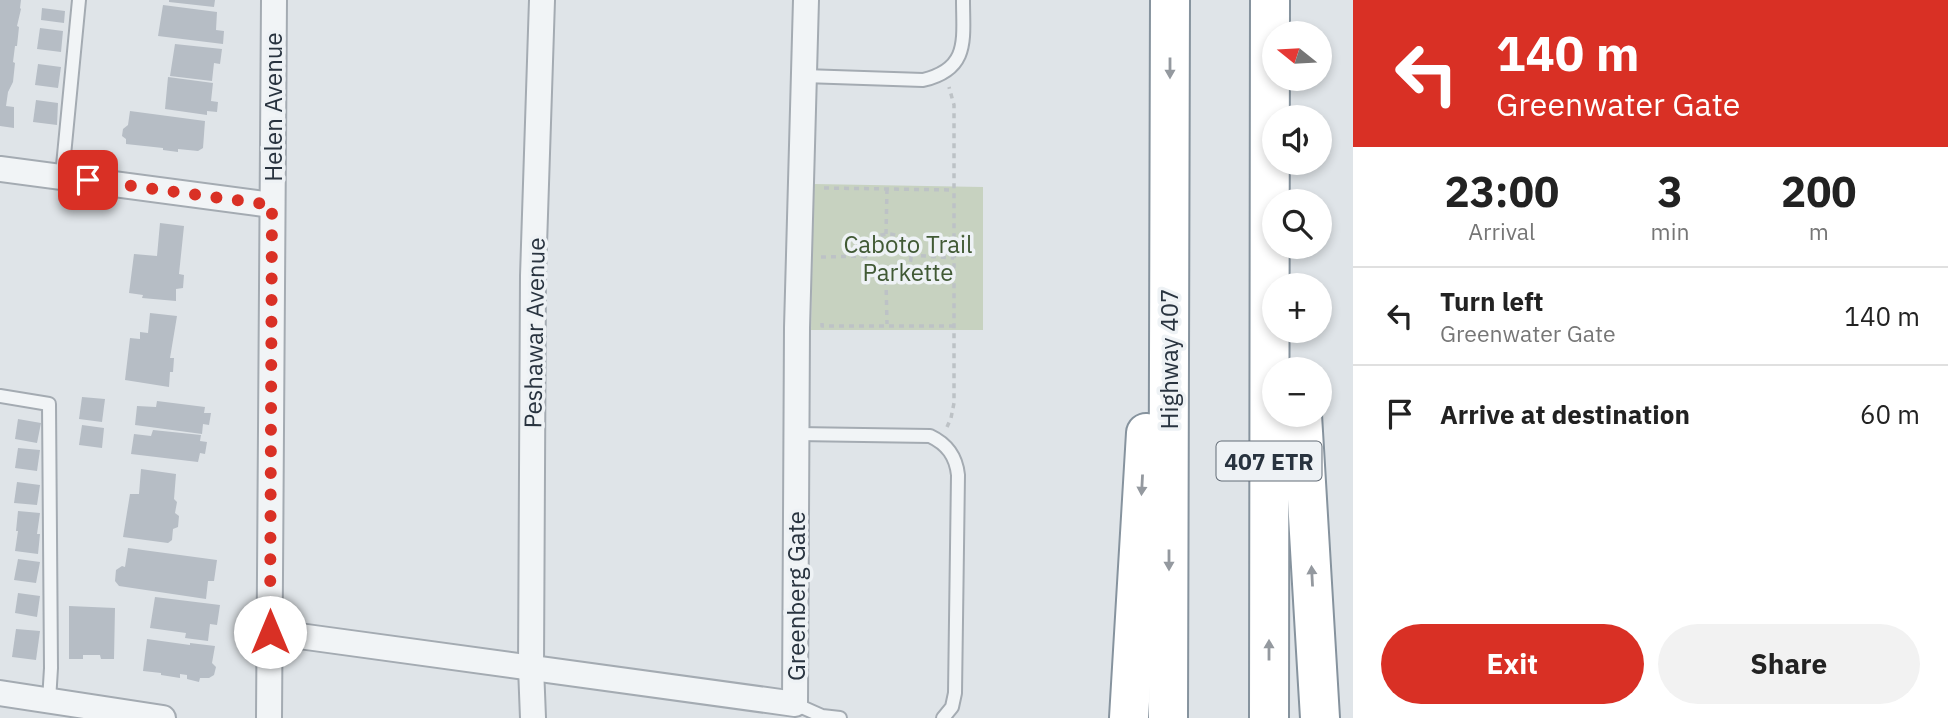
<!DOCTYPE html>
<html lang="en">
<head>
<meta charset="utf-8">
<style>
	:root { --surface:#fff; --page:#f2f2f2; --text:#222; --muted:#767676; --line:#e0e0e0; --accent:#d93025 }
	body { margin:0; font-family:"IBM Plex Sans",sans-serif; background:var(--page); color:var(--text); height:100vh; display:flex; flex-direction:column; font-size:26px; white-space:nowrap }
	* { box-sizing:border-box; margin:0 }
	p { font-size:23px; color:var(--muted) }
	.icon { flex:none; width:38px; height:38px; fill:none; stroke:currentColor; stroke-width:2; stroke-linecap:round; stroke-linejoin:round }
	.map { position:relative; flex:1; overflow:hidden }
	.drawer { display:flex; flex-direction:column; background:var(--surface); width:595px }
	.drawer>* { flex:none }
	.guide { background:#d93025; color:#fff; overflow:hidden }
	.needle { width:46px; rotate:288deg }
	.tools { position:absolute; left:1262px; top:21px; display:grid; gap:14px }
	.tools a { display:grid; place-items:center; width:70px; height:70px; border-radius:50%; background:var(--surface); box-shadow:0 4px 10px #0003; font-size:35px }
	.pin { position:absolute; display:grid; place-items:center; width:60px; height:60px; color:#fff; margin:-30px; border-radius:14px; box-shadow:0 4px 10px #0006 }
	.me { position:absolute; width:77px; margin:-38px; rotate:0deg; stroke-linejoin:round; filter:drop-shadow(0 0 5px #0008) }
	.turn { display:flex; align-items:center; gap:24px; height:147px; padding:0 28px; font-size:32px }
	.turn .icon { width:91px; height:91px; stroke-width:2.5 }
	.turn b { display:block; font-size:49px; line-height:60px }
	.eta { display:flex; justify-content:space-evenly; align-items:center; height:119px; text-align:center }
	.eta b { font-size:42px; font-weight:800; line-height:49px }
	.button { display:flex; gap:14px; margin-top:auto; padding:14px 28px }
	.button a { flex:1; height:80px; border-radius:42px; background:var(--accent); color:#fff; font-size:28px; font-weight:800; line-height:80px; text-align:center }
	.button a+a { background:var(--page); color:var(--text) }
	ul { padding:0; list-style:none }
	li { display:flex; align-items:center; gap:21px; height:98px; padding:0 28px; border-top:2px solid var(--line) }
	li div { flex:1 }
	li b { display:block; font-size:26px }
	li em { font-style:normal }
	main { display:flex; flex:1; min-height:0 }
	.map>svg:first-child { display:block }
	.green { fill:#c7d2c0 }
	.building { fill:#b6bdc5 }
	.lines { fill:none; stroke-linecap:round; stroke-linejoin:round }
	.lane-casing { stroke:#a4abb2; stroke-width:16 }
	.street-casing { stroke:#a4abb2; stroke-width:28 }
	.highway-casing { stroke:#86939e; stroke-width:42 }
	.path { stroke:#bdc2c6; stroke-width:3.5; stroke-dasharray:5 5; stroke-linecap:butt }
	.lane { stroke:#f1f4f6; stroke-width:12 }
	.street { stroke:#f1f4f6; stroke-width:24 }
	.highway { stroke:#fff; stroke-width:38 }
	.oneway { fill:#94999f }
	.route { stroke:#d93025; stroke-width:12; stroke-dasharray:0 21.6 }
	.labels { text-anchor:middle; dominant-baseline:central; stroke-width:7; stroke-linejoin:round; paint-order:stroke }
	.shield { fill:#eef2f5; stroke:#636c76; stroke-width:2 }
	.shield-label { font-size:23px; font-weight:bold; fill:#28333f }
	.street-label { font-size:24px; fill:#28333f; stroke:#eef2f5 }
	.park-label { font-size:24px; fill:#415a35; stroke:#eef2f5 }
</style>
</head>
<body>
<main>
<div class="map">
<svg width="1353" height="718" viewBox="0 0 1353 718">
	<rect width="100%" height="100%" fill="#dfe4e8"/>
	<path class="green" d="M814,184L983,187V330H811Z"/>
	<g class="building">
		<path d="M0,0H21L20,8L21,9L17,26L19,27L17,46H15L13,62L15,63L13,82L8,92L6,106L14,107V128L0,126Z"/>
		<path d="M169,0H215L214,7L169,2Z"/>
		<path d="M163,5L217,12L216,30L224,31L223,44L158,36Z"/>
		<path d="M42,8L65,11L64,23L41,20Z"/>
		<path d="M40,28L63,31L61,52L37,49Z"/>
		<path d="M175,44L222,49L220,64L214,63L212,81L170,76Z"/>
		<path d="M38,64L61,67L58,88L35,85Z"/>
		<path d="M168,77L213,83L211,101L218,102L217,112L207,111V115L165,109Z"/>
		<path d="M36,100L58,103L57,125L33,122Z"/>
		<path d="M130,111L205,121L203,148L198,151L178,149V152L163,150V148L126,144V139L122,136L123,129L128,125Z"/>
		<path d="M160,223L184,226L179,274L184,275L183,288L176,289V301L142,298L143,295L129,293L134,254L157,256Z"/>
		<path d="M150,313L177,316L170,358H174L173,372H170L169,387L125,380L130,338L140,339V332L148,333Z"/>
		<path d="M82,397L105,399L102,422L79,419Z"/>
		<path d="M157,401L205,407L204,413H211L209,425L203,424L202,434L135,425L137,406L156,407Z"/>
		<path d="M18,419L41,423L37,443L15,439Z"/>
		<path d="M82,425L104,428L102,448L79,445Z"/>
		<path d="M153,430L201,435L200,441L207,442L205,454L200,453L198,462L131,454L134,434L151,436Z"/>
		<path d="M18,448L40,450L37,471L15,468Z"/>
		<path d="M141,469L176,474L174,499L177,502L175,513L179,516L178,527L173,529L172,540L168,543L123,537L130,494H139Z"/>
		<path d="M17,482L40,485L37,505L14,503Z"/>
		<path d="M18,511L40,513L37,534H40L38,554L15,551L18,531H16Z"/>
		<path d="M128,548L217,560L214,581H208L206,599L119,586L115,581L116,570L122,566L125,567Z"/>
		<path d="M18,559L40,562L36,583L14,580Z"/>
		<path d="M18,593L40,596L37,617L15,613Z"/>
		<path d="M155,597L220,605L217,625L210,624L208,641L185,638L186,633L150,628Z"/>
		<path d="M69,606L115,608L114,659H101L100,655H83V659H69Z"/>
		<path d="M16,629L40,631L36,660L12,657Z"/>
		<path d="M147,639L190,645V643L215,646L212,663L216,667L214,675L209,678H200L199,682L187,679V675L180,674V678L161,675V673L143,671Z"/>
	</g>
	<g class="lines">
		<defs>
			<g id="lane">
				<path d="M804,76L923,80C970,69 963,39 963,0"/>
				<path d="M62,176L79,0"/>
				<path d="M0,396L49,404L51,668L49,701"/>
				<path d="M797,434L930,436C947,444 956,456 958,475L955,693L952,707L943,718"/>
				<path d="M795,704L822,716L840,718"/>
			</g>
			<g id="street">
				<path d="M0,169L272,205"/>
				<path d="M270,632L795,704L797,328L806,0"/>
				<path d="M0,693L163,718"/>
				<path d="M269,718L274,0"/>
				<path d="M533,718L531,667L533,276L542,0"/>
			</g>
			<g id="highway">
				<path d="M1302,415L1320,718"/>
				<path d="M1129,718L1146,433"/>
				<path d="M1168,718L1170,0"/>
				<path d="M1269,718L1270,0"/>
			</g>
		</defs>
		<use href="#lane" class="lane-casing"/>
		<use href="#street" class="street-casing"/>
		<use href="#highway" class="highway-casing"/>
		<g class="path">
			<path d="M824,188L954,190"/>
			<circle cx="888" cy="257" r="23"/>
			<path d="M886,234L887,189"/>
			<path d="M911,255L954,258"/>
			<path d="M821,257L865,256"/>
			<path d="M886,280L887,324"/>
			<path d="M822,323V326H953"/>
			<path d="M947,427L951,418L954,403V105L949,87"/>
		</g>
		<use href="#lane" class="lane"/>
		<use href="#street" class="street"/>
		<use href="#highway" class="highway"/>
	</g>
	<defs><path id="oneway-solid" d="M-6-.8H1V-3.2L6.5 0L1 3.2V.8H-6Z" transform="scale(1.75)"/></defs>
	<g class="oneway">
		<use href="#oneway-solid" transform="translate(1170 68) rotate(90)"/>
		<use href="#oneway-solid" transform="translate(1142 485) rotate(93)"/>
		<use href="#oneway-solid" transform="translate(1169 560) rotate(90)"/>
		<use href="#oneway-solid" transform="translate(1312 576) rotate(-93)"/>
		<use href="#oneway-solid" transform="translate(1269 650) rotate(-90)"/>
	</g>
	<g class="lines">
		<path class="route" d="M88,180L272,205L270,632"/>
	</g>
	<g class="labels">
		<rect class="shield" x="1216.5" y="441.5" width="105" height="39" rx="5"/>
		<g class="shield-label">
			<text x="1269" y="461">407 ETR</text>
		</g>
		<g class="street-label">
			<text transform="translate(273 107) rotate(-90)">Helen Avenue</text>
			<text transform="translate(534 333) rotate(-89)">Peshawar Avenue</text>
			<text transform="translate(1169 359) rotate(-90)">Highway 407</text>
			<text transform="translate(796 596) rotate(-90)">Greenberg Gate</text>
		</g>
		<g class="park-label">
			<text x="908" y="244">Caboto Trail<tspan x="908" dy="28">Parkette</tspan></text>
		</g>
	</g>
</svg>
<div class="tools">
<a><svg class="needle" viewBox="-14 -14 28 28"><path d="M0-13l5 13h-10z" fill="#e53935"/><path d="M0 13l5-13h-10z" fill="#767676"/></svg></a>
<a><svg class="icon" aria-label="sound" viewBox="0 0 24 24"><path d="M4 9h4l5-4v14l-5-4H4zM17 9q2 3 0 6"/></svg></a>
<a><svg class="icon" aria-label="search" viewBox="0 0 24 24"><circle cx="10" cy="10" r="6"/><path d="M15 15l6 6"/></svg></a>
<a>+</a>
<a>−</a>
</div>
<div class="pin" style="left:88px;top:180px;background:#d93025"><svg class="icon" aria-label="arrive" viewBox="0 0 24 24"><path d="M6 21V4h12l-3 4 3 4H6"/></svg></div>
<svg class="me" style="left:270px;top:632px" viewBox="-20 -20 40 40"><circle r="19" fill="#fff"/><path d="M0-13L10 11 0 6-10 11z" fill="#d93025"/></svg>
</div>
<section class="drawer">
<div class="guide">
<div class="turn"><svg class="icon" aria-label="left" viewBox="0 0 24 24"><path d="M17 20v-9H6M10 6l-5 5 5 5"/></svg><div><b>140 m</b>Greenwater Gate</div></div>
</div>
<div class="eta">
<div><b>23:00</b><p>Arrival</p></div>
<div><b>3</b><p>min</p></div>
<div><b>200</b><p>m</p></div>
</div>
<ul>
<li><svg class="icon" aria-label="left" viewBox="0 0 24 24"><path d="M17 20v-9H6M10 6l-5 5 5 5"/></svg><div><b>Turn left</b><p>Greenwater Gate</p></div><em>140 m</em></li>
<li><svg class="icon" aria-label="arrive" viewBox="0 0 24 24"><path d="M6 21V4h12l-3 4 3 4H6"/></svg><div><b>Arrive at destination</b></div><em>60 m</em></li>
</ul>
<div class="button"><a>Exit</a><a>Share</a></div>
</section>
</main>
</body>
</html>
